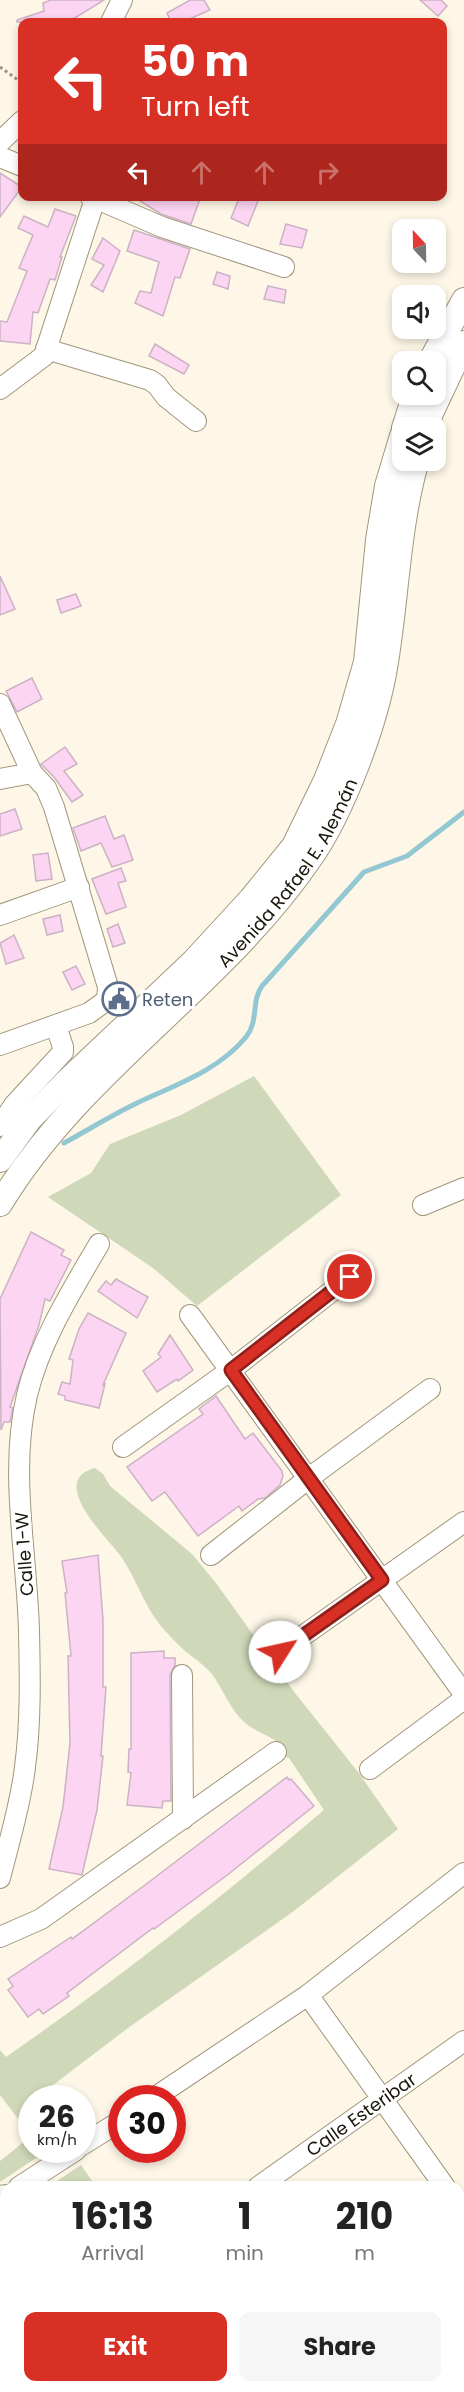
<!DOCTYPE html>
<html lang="en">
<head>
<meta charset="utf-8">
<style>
	:root { --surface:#fff; --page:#f6f6f6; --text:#222; --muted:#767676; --accent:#d93025 }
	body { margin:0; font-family:Poppins,sans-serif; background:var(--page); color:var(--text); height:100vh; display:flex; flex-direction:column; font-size:22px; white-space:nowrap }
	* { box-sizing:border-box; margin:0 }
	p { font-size:20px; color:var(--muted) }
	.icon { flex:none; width:33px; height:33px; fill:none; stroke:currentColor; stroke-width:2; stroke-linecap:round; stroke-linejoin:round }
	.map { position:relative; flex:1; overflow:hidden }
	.panel { position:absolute; left:0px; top:2181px; width:465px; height:212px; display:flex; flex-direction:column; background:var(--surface); border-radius:18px 18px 0 0; box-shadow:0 3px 9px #0003 }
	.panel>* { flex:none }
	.banner { position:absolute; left:18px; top:18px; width:429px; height:183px; border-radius:12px; box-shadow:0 3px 9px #0003; background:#d93025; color:#fff; overflow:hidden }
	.needle { width:39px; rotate:338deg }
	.fabs { position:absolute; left:392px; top:219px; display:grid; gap:12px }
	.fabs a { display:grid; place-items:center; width:54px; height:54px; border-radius:12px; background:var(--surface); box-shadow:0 3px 9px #0003; font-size:30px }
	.speed { position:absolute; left:18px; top:2085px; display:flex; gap:12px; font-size:30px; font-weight:700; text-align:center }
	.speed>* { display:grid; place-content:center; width:78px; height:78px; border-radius:50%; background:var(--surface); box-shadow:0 3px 9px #0003; line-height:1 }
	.speed small { font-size:15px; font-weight:400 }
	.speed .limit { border:9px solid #d22; background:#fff; color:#111 }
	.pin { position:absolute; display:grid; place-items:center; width:51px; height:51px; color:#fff; margin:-26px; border:3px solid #fff; border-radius:50%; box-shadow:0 2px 6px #0007 }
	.me { position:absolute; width:66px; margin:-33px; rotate:55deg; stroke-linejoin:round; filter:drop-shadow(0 0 4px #0008) }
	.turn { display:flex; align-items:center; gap:21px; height:126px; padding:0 24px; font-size:27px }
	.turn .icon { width:78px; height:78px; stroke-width:2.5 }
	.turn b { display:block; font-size:42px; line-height:51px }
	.lanes { display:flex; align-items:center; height:57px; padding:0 24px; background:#0003; justify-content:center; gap:30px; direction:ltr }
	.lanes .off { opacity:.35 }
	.eta { display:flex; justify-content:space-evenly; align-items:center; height:102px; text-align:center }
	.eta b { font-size:36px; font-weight:700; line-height:42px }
	.primary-button { display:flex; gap:12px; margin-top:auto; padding:12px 24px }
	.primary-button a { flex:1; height:69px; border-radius:12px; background:var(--accent); color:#fff; font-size:24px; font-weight:700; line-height:69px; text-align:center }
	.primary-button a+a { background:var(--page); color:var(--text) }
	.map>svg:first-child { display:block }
	.green { fill:#cfd8b9 }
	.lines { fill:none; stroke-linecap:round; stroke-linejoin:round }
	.stream { stroke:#93c7d1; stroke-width:5 }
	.building { fill:#fbd5f2; stroke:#cbb2c4; stroke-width:1.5 }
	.minor-casing { stroke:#a2977d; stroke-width:22 }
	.major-casing { stroke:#a2977d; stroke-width:26 }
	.path { stroke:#9c9689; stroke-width:3; stroke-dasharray:3 3; stroke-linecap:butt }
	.minor { stroke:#fff; stroke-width:20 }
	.major { stroke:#fff; stroke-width:24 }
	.route-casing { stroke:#8d1f18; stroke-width:15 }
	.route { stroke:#d93025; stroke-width:10 }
	.labels { text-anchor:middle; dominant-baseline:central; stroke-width:6; stroke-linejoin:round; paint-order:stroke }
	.street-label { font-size:18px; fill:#1a160c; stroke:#fff }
	.service-label { font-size:18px; fill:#4e5e75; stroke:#fff; text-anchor:start }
</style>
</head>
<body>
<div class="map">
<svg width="464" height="2392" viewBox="0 0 464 2392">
	<rect width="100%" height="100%" fill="#fef7e7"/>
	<g class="green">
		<path d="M254,1076L341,1195L197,1306L153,1268L48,1197L91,1173L110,1144L181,1115Z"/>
		<path d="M95,1468L103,1474L110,1486L192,1554L216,1583L295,1693L358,1772L398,1829L294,1911L128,2028L36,2098H32V2150H48L0,2182V2161L31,2136L0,2095V2050L6,2057C117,1980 222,1897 324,1810L289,1758L276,1752L279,1743C268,1735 254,1731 244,1722C229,1708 223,1688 211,1673C204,1665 194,1658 186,1652C177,1644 169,1635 161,1626C144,1606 137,1580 122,1558C111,1541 45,1481 95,1468Z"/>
		<path d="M81,2165L96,2187H48Z"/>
	</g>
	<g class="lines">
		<path class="stream" d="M64,1143C88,1130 112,1115 137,1103C175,1085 218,1071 246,1037C259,1021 251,1001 262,986L364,872L407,856L464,812"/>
	</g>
	<g class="building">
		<path d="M51,0H104L73,19L74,22H17V20L44,11L43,3Z"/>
		<path d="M190,0H204L210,10L183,22H171L167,13Z"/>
		<path d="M420,0H441L447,6L438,16Z"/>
		<path d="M0,173L22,187L0,217Z"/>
		<path d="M132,196H201L191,224L161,214Z"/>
		<path d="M240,196H260L248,226L231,218Z"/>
		<path d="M55,209L76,216L60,257H62L55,280L50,279L38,313L33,312L30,344L0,341V321L7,322L27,271L19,268L33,235L18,228L24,216L48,227Z"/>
		<path d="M286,224L307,230L302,248L280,244Z"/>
		<path d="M134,230L190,249L180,278L175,277L163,316L135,303L140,291L151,293L159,262L127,251Z"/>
		<path d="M103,238L120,251L103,292L91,285L104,265L92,259Z"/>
		<path d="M217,272L230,276L228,289L213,284Z"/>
		<path d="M268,286L286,290L284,303L264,299Z"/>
		<path d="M155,344L189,365L184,374L149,356Z"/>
		<path d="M0,576L15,609L0,615Z"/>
		<path d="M76,594L81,606L61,613L57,600Z"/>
		<path d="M32,678L42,699L17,712L6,691Z"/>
		<path d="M65,747L77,764L64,771L83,795L72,802L54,777L41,764Z"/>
		<path d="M15,809L22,829L0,836V814Z"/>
		<path d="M105,816L114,839L124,835L133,860L112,867L101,843L81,851L73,828Z"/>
		<path d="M48,853L52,879L36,881L33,855Z"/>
		<path d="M121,868L126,881L118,883L126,907L106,914L92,879Z"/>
		<path d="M60,915L63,931L47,935L43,919Z"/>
		<path d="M118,924L125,943L113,947L107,929Z"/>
		<path d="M14,935L24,958L6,964L0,943Z"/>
		<path d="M76,966L85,984L72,990L63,972Z"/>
		<path d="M31,1232L64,1250L61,1255L71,1260L50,1301L45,1299L39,1325L10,1407L13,1408L10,1422H4L1,1430L0,1299Z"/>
		<path d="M116,1279L148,1297L137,1318L98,1291L106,1281L111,1285Z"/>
		<path d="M88,1313L126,1333L103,1385L105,1384L99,1408L65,1400V1396L58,1394L62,1382L70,1384L73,1360L69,1359L79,1329Z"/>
		<path d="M170,1335L193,1370L178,1381L177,1379L157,1392L143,1371L161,1357L158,1354Z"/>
		<path d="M216,1396L245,1439L253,1433L282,1471L283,1476L280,1485L265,1498L258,1499L242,1511L239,1506L198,1536L165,1492L152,1501L127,1467L203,1414L199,1409Z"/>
		<path d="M98,1555L103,1620V1687H106L101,1756H103L97,1810L82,1875L49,1869L63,1807L70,1743L68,1656H71L65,1593H67L62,1561Z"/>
		<path d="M164,1651V1658H175V1665L170,1675L171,1801H163L162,1808L127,1805L131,1773L128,1772L129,1749H131V1653Z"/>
		<path d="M287,1777L289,1780L291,1779L314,1806L226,1876L154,1929L153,1928L67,1993L69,1996L43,2014L39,2009L28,2017L8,1990L13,1986L8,1979L71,1937L72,1939L145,1885Z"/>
	</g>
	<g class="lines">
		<defs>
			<g id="minor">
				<path d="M111,22L122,0"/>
				<path d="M0,142L22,121"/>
				<path d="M0,157L22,166"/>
				<path d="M90,196L162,227L284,267"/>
				<path d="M46,349L150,380L157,385L166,397L196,421"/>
				<path d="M0,389L44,356L95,199"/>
				<path d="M0,704L32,773L46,788L54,807L108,987L107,1000L89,1013L0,1045"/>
				<path d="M0,779L32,773"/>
				<path d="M0,915L79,887"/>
				<path d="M0,1126L14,1105L63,1052V1047L56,1026"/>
				<path d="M423,1205L464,1188"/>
				<path d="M190,1315L464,1694"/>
				<path d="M123,1447L231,1370L350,1277"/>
				<path d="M211,1555L309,1478L430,1389"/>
				<path d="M280,1652L464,1522"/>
				<path d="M182,1675L183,1819"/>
				<path d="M370,1769L464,1699"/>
				<path d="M0,1878C9,1842 21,1803 25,1767C31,1722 30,1676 29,1631C27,1553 9,1472 27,1395C40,1341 71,1292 99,1244"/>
				<path d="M0,1937L41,1919L276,1752"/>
				<path d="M308,1995L445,2187"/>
				<path d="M154,2098L308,1995L464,1873"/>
				<path d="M82,2145L122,2120"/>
				<path d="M19,2187L76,2150"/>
				<path id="s1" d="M258,2187L464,2041"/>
				<path d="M0,2196L6,2195"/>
				<path d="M459,2206L464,2213"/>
				<path d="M0,2373L6,2368"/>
				<path d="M459,2378L464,2374"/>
				<path d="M211,2392L218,2386"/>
				<path d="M441,2392L448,2386"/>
			</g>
			<g id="major">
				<path d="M430,362L464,300"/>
				<path d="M404,428L415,394"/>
				<path d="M427,428L431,413L464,343"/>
				<path d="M0,1160L29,1120L64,1084L193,962L251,899L294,846L326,780L348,724L366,662L378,540L387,486L402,436"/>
				<path id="s2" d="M0,1204C81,1070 221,988 309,860C343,812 377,721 386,662C397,595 398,526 417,460"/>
			</g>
		</defs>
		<use href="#minor" class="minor-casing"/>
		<use href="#major" class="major-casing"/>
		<path class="path" d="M0,67L22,83"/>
		<use href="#minor" class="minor"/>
		<use href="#major" class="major"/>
	</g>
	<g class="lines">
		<defs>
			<path id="route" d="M280,1652L382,1580L231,1370L350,1277"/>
		</defs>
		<use href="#route" class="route-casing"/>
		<use href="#route" class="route"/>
	</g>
	<defs>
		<symbol id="civic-ring" viewBox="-11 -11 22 22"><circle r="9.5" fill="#fff" stroke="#5c6f8a" stroke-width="1.5"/><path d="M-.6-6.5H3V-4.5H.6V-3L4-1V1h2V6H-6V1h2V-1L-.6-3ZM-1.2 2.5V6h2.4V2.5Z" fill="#5c6f8a"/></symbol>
	</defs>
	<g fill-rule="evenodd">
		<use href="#civic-ring" x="100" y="980" width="38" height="38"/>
	</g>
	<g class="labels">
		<g class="street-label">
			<text stroke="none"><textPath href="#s2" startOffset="441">Avenida Rafael E. Alemán</textPath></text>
			<text transform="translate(24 1554) rotate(-94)">Calle 1-W</text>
			<text stroke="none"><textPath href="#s1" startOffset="126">Calle Esteribar</textPath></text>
		</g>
		<g class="service-label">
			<text x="142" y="999">Reten</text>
		</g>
	</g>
</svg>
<div class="fabs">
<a><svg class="needle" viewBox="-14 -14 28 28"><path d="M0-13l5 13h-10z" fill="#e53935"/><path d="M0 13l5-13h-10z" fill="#767676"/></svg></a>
<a><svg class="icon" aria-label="sound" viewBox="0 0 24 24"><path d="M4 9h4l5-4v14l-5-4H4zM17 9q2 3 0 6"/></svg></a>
<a><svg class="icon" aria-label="search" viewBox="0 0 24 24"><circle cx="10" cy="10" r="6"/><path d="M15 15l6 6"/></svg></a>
<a><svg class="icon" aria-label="layers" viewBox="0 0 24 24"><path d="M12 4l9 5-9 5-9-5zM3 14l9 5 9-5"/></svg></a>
</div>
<div class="speed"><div>26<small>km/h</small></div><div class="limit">30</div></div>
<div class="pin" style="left:350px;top:1277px;background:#d93025"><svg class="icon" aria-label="arrive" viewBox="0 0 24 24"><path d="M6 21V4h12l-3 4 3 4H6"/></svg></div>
<svg class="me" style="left:280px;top:1652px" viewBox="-20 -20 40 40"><circle r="19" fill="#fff"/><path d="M0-13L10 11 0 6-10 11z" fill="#d93025"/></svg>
<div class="banner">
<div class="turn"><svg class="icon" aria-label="left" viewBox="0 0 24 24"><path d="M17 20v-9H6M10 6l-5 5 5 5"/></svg><div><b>50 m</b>Turn left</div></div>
<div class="lanes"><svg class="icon" aria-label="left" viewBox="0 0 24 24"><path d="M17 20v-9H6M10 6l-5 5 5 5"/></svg><svg class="icon off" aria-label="ahead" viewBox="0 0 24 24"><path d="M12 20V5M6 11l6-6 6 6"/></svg><svg class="icon off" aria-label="ahead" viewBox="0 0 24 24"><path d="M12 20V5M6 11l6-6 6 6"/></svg><svg class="icon off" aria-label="right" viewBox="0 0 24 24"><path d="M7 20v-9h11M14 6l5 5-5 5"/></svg></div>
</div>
<section class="panel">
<div class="eta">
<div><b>16:13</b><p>Arrival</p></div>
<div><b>1</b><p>min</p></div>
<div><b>210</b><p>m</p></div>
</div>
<div class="primary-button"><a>Exit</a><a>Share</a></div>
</section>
</div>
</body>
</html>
